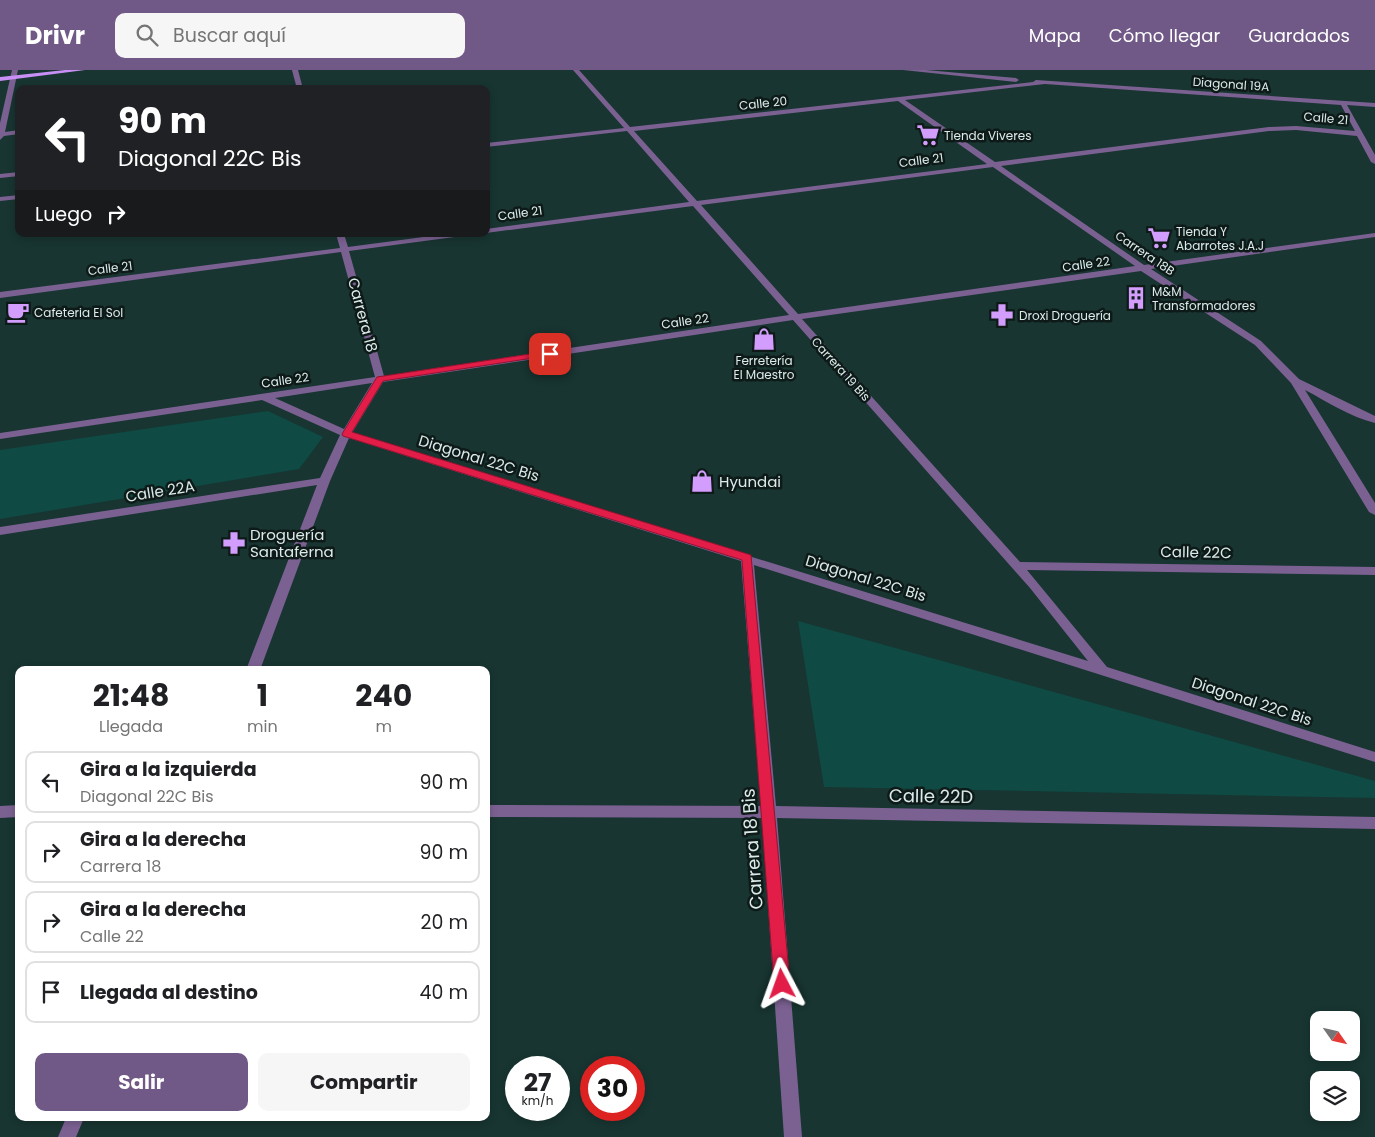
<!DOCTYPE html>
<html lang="es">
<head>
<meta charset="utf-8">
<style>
	:root { --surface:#fff; --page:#f6f6f6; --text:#202124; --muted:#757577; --line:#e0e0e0; --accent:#705986 }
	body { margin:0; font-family:Poppins,sans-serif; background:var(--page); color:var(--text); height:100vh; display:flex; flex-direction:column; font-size:19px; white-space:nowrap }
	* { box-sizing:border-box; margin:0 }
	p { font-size:16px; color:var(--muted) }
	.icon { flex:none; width:28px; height:28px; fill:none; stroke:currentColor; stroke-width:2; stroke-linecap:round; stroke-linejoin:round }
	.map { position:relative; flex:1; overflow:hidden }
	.details { position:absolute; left:15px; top:596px; width:475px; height:455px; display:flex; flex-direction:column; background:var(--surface); border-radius:10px; box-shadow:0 2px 8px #0003 }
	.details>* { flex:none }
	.banner { position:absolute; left:15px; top:15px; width:475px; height:152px; border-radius:10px; box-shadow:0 2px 8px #0003; background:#202124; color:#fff; overflow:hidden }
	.needle { width:32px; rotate:124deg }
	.controls { position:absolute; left:1310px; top:941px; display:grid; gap:10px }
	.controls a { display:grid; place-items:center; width:50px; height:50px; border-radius:10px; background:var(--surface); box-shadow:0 2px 8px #0003; font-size:25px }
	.speed { position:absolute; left:505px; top:986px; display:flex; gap:10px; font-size:25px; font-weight:700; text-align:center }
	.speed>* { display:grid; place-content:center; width:65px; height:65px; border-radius:50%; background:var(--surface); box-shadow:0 2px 8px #0003; line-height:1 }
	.speed small { font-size:12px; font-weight:400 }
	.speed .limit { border:8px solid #d22; background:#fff; color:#111 }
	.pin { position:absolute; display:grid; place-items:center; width:42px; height:42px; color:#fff; margin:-21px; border-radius:10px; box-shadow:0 2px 8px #0006 }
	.me { position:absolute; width:55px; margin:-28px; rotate:356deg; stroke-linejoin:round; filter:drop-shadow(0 0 4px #0008) }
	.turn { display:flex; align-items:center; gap:18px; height:105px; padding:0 20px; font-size:22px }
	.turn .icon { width:65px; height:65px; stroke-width:2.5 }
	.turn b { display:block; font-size:35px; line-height:42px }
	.then { display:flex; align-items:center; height:48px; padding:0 20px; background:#0003; gap:10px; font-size:19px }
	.eta { display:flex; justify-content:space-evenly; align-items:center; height:85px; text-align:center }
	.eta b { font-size:30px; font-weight:700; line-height:35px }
	.button { display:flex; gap:10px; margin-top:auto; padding:10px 20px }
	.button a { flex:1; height:58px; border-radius:10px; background:var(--accent); color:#fff; font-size:20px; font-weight:700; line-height:58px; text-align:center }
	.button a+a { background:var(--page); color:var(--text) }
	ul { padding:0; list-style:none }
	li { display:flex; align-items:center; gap:15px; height:62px; margin:0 10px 8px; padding:0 10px; border:2px solid var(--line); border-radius:10px }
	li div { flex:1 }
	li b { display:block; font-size:19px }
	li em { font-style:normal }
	header { display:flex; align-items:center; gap:30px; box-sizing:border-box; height:70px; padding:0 25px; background:var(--accent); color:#fff }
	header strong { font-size:24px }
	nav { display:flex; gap:28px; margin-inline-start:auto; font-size:18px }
	.search { width:350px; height:45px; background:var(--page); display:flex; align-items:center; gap:12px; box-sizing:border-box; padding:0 18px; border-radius:10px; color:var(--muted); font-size:19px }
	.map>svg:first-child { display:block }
	.green { fill:#0f4a44 }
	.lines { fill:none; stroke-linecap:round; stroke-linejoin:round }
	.minor { fill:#7b6192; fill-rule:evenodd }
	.major { fill:#c890f5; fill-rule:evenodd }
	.route { fill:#e11d48; stroke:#92132f }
	.labels { text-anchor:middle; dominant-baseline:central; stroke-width:5; stroke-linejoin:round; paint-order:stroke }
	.far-street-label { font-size:12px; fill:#dbebe9; stroke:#0d1a18 }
	.far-poi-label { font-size:12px; fill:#dbebe9; stroke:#0d1a18; text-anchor:start }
	.street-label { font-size:15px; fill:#dbebe9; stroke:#0d1a18 }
	.poi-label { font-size:15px; fill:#dbebe9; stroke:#0d1a18; text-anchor:start }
	.near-street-label { font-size:18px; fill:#dbebe9; stroke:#0d1a18 }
</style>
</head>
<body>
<header>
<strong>Drivr</strong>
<div class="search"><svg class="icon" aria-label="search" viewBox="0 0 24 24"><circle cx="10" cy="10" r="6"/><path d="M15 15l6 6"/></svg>Buscar aquí</div>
<nav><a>Mapa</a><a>Cómo llegar</a><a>Guardados</a></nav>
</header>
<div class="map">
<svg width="1375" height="1067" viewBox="0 0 1375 1067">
	<rect width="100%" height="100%" fill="#183531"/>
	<g class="green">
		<path d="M268,341L323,367L299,399L0,449V380Z"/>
		<path d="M798,551L1375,711V728L824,717Z"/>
	</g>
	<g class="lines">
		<g class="minor">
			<path d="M12,0H18L5,62L19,60V64L4,66L0,70V53Z"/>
			<path d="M292,0H298L303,19H297Z"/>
			<path d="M573,0H579L630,57L1033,12L1036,10L1375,33V37L1347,35L1375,85V94L1371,92L1357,66L1296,60L1269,61L1001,96L1144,195L1375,163V167L1151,199L1261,271L1299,309L1375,346V353C1350,347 1328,332 1305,320L1375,433V445L1369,442L1291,313L1255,275L1141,201L802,249L1020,492L1375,497V505L1027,500L1107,597L1375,682V692L754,495L776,736L1375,747V759L777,748L802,1067H784L762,748L486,747V735L761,736L741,491L349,368L330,411L260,600H246L317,415L0,465V457L320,408L340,365L262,330L0,369V363L375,307L341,182L0,228V222L340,178L336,164H344L348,177L446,164H466L462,166L349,181L384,306L789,245L693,136L486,163V159L689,132L627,61L486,77V73L624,58ZM1045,14L1341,35L1355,61L1296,56L1269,57L995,92L905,30ZM898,31L987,94L697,131L634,61ZM993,97L1135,196L798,244L701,135ZM793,250L1030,518L1088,591L352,363L383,312ZM372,313L344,359L275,328Z"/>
			<path d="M903,0H926L1016,8L1019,10L1016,12Z"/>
			<path d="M19,102V106L0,108V104Z"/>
			<path d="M19,125V129L0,131V127Z"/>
			<path d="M19,735V747L0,748V736Z"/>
			<path d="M66,1048H84L76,1067H58Z"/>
		</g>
		<path class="major" d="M65,0H85L0,11V7Z"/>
	</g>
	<path class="route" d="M550,281L553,282V285L383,311L352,362L751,485L790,914L787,919L782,921L777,919L774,914L742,490L343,366L342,364L377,307Z"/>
	<defs>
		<symbol id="supermarket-bare" viewBox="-9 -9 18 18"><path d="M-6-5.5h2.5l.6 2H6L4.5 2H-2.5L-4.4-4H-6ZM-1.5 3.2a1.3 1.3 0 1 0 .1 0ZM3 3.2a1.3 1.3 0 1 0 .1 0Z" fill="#d29dfd" stroke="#0d1a18" stroke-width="2.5" paint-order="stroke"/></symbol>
		<symbol id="building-bare" viewBox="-9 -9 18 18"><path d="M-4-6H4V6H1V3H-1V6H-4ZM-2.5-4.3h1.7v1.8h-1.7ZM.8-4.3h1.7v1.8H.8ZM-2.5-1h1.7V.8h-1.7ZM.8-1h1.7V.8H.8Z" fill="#d29dfd" stroke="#0d1a18" stroke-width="2.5" paint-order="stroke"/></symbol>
		<symbol id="cafe-bare" viewBox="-9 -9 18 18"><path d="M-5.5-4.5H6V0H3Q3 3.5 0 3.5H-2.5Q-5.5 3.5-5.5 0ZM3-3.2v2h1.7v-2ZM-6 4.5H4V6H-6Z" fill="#d29dfd" stroke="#0d1a18" stroke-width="2.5" paint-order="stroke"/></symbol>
		<symbol id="pharmacy-bare" viewBox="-9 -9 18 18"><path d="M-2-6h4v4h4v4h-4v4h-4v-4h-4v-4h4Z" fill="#d29dfd" stroke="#0d1a18" stroke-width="2.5" paint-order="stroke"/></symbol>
		<symbol id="shop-bare" viewBox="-9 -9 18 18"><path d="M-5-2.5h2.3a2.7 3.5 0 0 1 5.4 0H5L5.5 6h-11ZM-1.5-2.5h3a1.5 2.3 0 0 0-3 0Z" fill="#d29dfd" stroke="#0d1a18" stroke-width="2.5" paint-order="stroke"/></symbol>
	</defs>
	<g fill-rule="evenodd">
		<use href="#supermarket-bare" x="912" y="49" width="32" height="32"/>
		<use href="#supermarket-bare" x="1143" y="152" width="32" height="32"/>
		<use href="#building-bare" x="1120" y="212" width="32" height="32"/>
		<use href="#cafe-bare" x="2" y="226" width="32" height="32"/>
		<use href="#pharmacy-bare" x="986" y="229" width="32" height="32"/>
		<use href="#shop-bare" x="748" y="253" width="32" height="32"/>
		<use href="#shop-bare" x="686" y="395" width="32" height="32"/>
		<use href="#pharmacy-bare" x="218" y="457" width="32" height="32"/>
	</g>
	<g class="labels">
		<g class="far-street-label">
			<text transform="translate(1231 14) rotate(4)">Diagonal 19A</text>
			<text transform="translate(763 33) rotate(-6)">Calle 20</text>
			<text transform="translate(1326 48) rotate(5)">Calle 21</text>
			<text transform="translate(921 90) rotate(-7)">Calle 21</text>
			<text transform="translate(520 143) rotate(-8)">Calle 21</text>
			<text transform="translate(1145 183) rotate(34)">Carrera 18B</text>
			<text transform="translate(1086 194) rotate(-8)">Calle 22</text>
			<text transform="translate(110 198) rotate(-7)">Calle 21</text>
			<text transform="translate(685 251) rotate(-8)">Calle 22</text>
			<text transform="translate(841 299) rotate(48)">Carrera 19 Bis</text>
			<text transform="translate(285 310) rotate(-8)">Calle 22</text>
		</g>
		<g class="far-poi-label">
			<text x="944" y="65">Tienda Viveres</text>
			<text x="1176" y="161">Tienda Y<tspan x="1176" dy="14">Abarrotes J.A.J</tspan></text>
			<text x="1152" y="221">M&amp;M<tspan x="1152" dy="14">Transformadores</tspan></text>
			<text x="34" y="242">Cafeteria El Sol</text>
			<text x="1019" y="245">Droxi Droguería</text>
			<text x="764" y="290" text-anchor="middle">Ferretería<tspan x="764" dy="14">El Maestro</tspan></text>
		</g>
		<g class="street-label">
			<text transform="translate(363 245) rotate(75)">Carrera 18</text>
			<text transform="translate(479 388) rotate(17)">Diagonal 22C Bis</text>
			<text transform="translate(160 421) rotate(-9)">Calle 22A</text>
			<text transform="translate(1196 482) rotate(1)">Calle 22C</text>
			<text transform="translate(866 508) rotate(17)">Diagonal 22C Bis</text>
			<text transform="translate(1252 631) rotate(18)">Diagonal 22C Bis</text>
		</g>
		<g class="poi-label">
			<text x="719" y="411">Hyundai</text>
			<text x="250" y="464">Droguería<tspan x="250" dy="17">Santaferna</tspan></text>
		</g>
		<g class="near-street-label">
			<text transform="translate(931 726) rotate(1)">Calle 22D</text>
			<text transform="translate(752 779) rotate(-94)">Carrera 18 Bis</text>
		</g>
	</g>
</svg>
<div class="controls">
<a><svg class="needle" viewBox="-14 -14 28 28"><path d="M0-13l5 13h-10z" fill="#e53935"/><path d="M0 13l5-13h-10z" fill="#757577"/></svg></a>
<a><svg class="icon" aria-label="layers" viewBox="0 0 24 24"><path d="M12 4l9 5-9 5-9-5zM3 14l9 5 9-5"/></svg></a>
</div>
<div class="speed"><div>27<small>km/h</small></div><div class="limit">30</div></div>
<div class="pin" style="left:550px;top:284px;background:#d93025"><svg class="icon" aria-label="arrive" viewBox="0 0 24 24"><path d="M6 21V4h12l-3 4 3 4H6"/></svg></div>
<svg class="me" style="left:782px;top:914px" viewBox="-20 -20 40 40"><path d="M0-17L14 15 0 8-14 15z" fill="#e11d48" stroke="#fff" stroke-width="4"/></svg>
<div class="banner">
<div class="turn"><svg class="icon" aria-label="left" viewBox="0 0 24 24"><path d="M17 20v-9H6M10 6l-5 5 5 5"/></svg><div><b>90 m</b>Diagonal 22C Bis</div></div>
<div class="then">Luego<svg class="icon" aria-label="right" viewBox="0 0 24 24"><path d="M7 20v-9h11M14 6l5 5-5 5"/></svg></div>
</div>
<section class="details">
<div class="eta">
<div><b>21:48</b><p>Llegada</p></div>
<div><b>1</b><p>min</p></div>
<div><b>240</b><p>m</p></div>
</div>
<ul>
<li><svg class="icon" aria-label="left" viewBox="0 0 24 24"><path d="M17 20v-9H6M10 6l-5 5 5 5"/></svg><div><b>Gira a la izquierda</b><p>Diagonal 22C Bis</p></div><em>90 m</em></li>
<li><svg class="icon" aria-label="right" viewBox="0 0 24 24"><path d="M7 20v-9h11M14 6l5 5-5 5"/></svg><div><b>Gira a la derecha</b><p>Carrera 18</p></div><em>90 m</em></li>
<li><svg class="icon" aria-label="right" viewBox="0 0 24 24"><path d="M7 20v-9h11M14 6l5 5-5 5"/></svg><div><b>Gira a la derecha</b><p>Calle 22</p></div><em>20 m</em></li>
<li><svg class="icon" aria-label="arrive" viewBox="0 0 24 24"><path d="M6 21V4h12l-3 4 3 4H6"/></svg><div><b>Llegada al destino</b></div><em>40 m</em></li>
</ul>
<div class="button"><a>Salir</a><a>Compartir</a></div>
</section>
</div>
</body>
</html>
